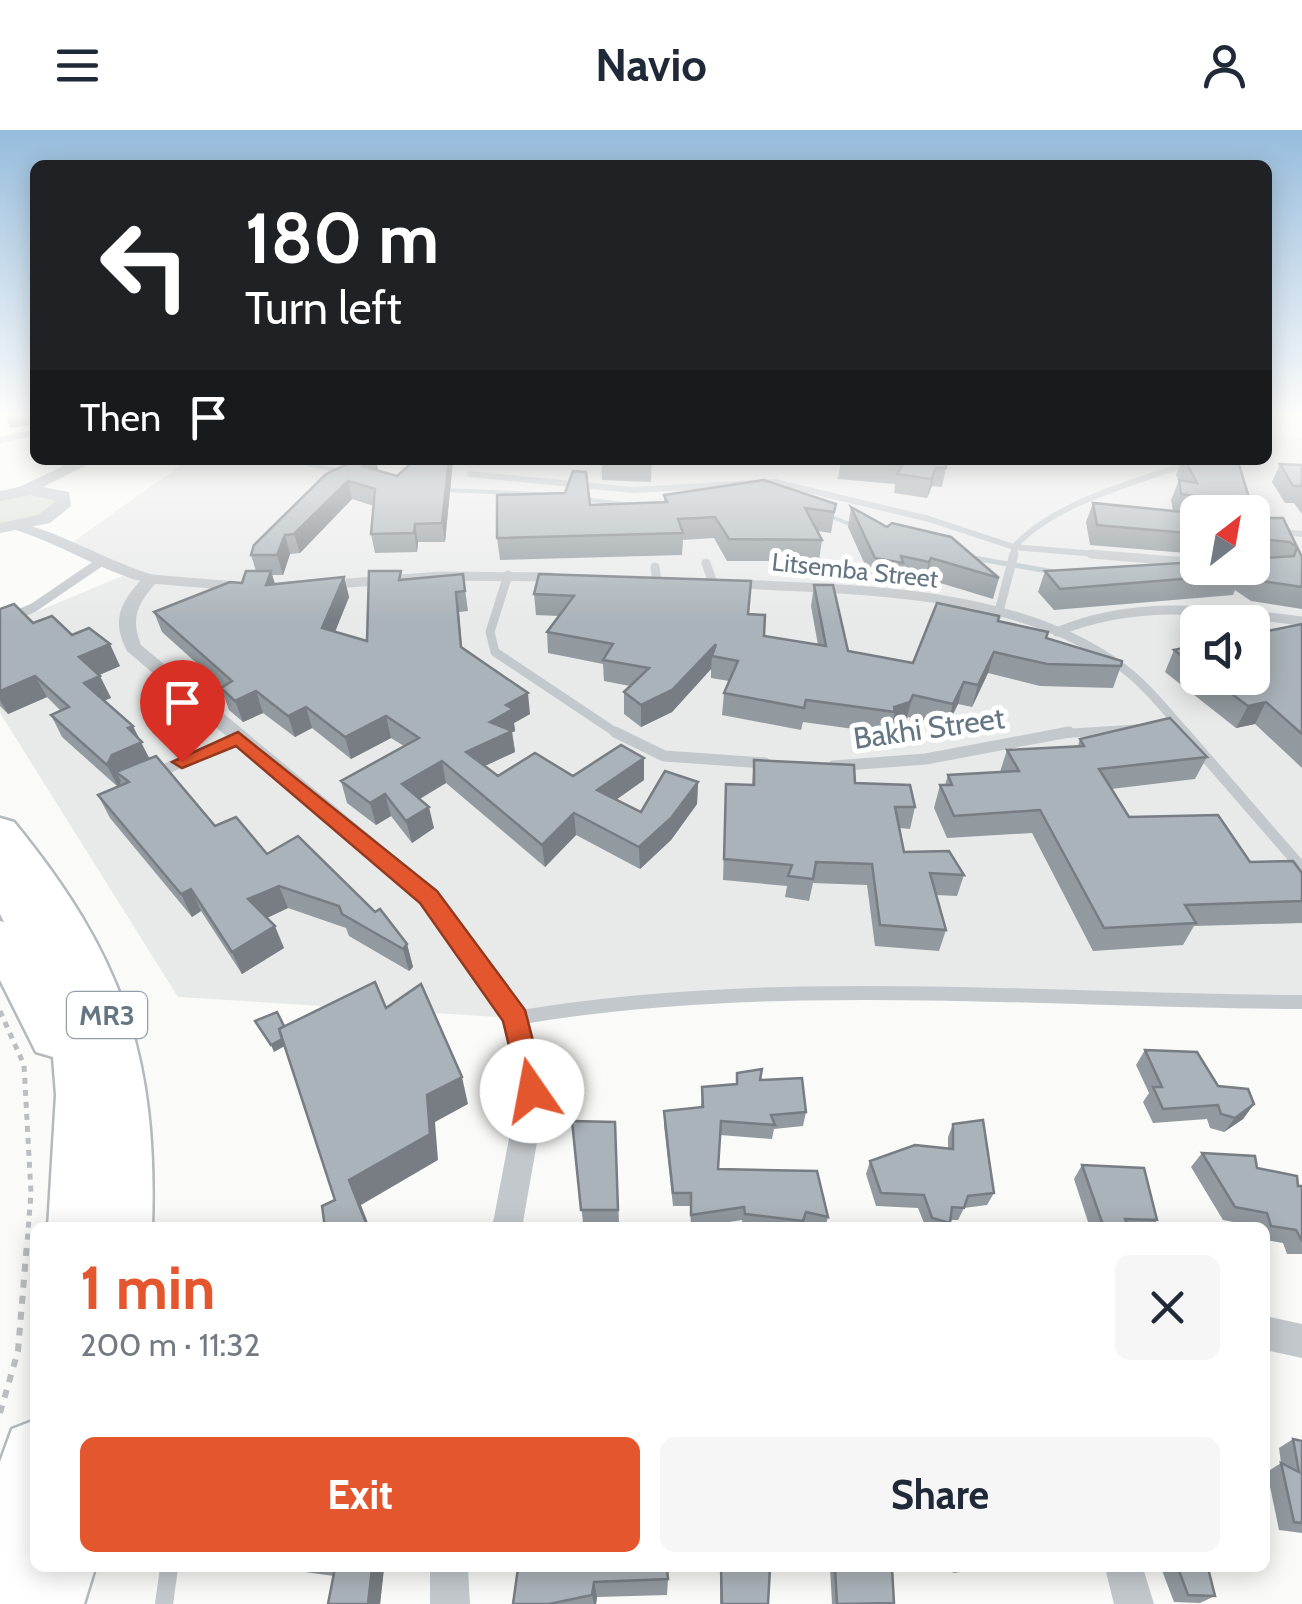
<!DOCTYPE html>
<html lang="en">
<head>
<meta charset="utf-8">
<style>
	:root { --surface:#fff; --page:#f6f6f7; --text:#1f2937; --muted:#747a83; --accent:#e4572e }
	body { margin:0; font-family:Cabin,sans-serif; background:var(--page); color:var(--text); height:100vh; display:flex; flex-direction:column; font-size:38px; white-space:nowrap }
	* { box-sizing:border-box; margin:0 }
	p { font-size:32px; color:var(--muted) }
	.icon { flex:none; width:55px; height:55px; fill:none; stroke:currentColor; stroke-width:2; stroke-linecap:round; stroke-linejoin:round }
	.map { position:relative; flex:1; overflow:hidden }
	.side { position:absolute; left:30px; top:1092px; width:1240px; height:350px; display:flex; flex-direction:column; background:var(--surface); border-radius:15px; box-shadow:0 5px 25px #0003 }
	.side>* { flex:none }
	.hud { position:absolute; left:30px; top:30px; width:1242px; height:305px; border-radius:15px; box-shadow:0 5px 25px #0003; background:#202124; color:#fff; overflow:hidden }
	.needle { width:65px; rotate:31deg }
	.fabs { position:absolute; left:1180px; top:365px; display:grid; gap:20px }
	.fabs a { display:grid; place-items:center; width:90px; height:90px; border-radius:15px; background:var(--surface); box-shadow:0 5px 25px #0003; font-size:50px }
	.pin { position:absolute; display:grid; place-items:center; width:85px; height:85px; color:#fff; margin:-102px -42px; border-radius:50% 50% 50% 0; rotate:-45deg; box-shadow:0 0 10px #0007 }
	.pin .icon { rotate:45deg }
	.me { position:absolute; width:110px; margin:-55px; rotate:348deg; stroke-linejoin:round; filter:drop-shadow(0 0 8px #0008) }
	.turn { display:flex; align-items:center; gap:35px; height:210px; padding:0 50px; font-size:45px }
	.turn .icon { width:130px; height:130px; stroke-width:2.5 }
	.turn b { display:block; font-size:70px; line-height:85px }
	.then { display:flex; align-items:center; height:95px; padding:0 50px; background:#0003; gap:20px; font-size:38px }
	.round { display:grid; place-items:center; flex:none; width:105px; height:105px; border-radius:15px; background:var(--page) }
	.head { display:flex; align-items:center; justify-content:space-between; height:170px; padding:0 50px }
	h1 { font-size:60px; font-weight:700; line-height:75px; color:var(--accent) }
	.primary-button { display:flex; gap:20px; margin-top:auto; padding:20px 50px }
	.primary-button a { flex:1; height:115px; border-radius:15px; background:var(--accent); color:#fff; font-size:40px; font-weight:700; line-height:115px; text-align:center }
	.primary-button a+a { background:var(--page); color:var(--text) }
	header { display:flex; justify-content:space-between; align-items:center; height:130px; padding:0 50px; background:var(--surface); font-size:45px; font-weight:700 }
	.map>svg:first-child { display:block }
	.built { fill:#e8e9e9; fill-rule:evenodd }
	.green { fill:#dadfd7 }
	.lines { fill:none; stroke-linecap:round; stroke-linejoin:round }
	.stream-far1 { stroke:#bbc7cb; stroke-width:4 }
	.stream { stroke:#bbc7cb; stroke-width:5 }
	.motorway-casing { stroke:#b4b9bd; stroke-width:5 }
	.path-far1 { stroke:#bbbfc2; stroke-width:5; stroke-dasharray:6 6; stroke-linecap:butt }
	.path { stroke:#bbbfc2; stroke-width:6; stroke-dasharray:8 8; stroke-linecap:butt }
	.service-far4 { stroke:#c3c8cc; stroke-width:6 }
	.service-far3 { stroke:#c3c8cc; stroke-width:9 }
	.service-far2 { stroke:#c3c8cc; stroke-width:11 }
	.service-far1 { stroke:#c3c8cc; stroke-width:14 }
	.service { stroke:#c3c8cc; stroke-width:18 }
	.minor { fill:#c3c8cc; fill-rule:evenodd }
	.tertiary { fill:#c3c8cc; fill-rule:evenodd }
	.motorway { fill:#fff; fill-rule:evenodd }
	.wall { fill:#929a9f }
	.shaded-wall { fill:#777d82 }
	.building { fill:#aab3b9; stroke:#777d82; stroke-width:2.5 }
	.route { fill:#e4572e; stroke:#94391e; stroke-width:2.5 }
	.labels { text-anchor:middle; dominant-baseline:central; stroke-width:10; stroke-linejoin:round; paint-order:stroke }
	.far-street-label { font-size:25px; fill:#657683; stroke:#fff }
	.shield { fill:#fff; stroke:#939fa8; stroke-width:2.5 }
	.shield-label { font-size:28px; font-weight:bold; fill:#657683 }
	.street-label { font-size:30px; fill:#657683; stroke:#fff }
</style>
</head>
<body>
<header><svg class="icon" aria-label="menu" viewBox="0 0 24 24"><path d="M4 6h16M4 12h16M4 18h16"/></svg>Navio<svg class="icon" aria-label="person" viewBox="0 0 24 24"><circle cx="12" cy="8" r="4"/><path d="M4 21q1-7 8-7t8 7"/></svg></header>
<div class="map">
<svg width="1302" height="1474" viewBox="0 0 1302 1474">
	<rect width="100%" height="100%" fill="#fafaf8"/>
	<path class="built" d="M1268,305L1302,307V872L848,864L626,870L516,888L178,867L0,583V497L127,444L67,416L188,330H318L391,346L453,332L1268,330ZM1198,382H1252V438H1198ZM1198,492H1252V548H1198Z"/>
	<path class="green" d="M27,362L58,371L41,387L0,394V368Z"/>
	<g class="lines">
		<g class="stream-far1">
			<path d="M291,330L339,341"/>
			<path d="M444,360L536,364"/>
			<path d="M583,369L630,375"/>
			<path d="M829,386L855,396"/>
		</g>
		<path class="stream" d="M968,427L1054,442"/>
		<defs>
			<g id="motorway">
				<path d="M0,688L14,692C122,824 158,926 152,1098H48L56,965L53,927L36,922L0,850V791L4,792L0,784Z"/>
				<path d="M35,1290V1438H95L84,1474H0V1332L12,1299Z"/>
			</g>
		</defs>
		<use href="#motorway" class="motorway-casing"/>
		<path class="path-far1" d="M0,881L24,935L31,1063L27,1114"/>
		<path class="path" d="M0,1283L18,1221L27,1112"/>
		<g class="service-far4">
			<path d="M0,310L32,303"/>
			<path d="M470,344L633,360L775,352L929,389L1014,417L1120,426"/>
			<path d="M1252,399L1302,404"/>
			<path d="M1014,426V417C1057,370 1139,352 1197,330"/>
		</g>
		<g class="service-far3">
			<path d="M1091,424L1198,433"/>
			<path d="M706,433L713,453"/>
			<path d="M655,437L657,451"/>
			<path d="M508,445L490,502L495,522L618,604"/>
			<path d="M151,449L236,456"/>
			<path d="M335,454L441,446L551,447"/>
			<path d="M739,454C864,460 1018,460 1123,538C1147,556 1166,581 1187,604"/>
			<path d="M998,485L1014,424"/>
			<path d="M0,492L33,478L99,433"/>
			<path d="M1057,502C1137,468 1218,481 1302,491"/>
			<path d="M1056,604L1137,599"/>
		</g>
		<g class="service-far2">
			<path d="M615,602L664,626L765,633"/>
			<path d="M1184,602L1302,738"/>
			<path d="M833,636L926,629L1069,602"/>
			<path d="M154,644L238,608"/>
		</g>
		<path class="service-far1" d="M516,888C775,844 1040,871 1302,872"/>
		<path class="service" d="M164,1474L169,1438"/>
		<g class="minor">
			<path d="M17,392C66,404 108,432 157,446L159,449C140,472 129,484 141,515L437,761L525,881L546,961L522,1098H492L518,961L504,891L421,773L127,521C112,492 119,474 140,451C95,438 57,412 12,399V393Z"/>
			<path d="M1265,1186L1302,1194V1228L1265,1220Z"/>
			<path d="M430,1438H468L470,1474H430Z"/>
			<path d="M1105,1438H1143L1154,1474H1114Z"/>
		</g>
		<path class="tertiary" d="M76,330H97L43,357L69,362L71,376L50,393L0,403V393L38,385L56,371L31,365L0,371V361L19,357Z"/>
		<use href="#motorway" class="motorway"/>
	</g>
	<g class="wall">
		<path d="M356,330H376L377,340L397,346L453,330L445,412H418L417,422L375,423L371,404L374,376L352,369L300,423L290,424L283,445H272L275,454L344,447L349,467L335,502L367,511L402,450L463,444L468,481L459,482L462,518L530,584L514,593L515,601L512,602L515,622L485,636L498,646H573L644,628V650L616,670L641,682L698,652L697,674L671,710L640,739L576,705L545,737L446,653L420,669L434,698L412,713L391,686L376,695L347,673L341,651L404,616L391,608L351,629L312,598L295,607L263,583L243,592L229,580L221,558L223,557L162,502L154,482L242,453L256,441L251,425Z"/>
		<path d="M601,330H652L651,352L602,350Z"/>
		<path d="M841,330L946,338L942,357L932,356L927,368L894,363L895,354L838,349Z"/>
		<path d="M1182,330L1238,331L1255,388H1283L1302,427V479L1251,471L1235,460L1233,465L1054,480L1038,462L1045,441L1198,432V438H1252V382H1198V424L1090,415L1086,392L1093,373L1173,381L1171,370L1179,350L1176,345Z"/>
		<path d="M1280,334L1302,335V384L1294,373H1285L1272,352Z"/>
		<path d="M664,365L836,374L831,403L818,401L822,410L819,431H727L714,408L683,410L682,425L500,430L497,408L590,375L664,372Z"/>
		<path d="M851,377L887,397L999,448L993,469L927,449L924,452L900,447L899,454L871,448L848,397Z"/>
		<path d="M539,444L748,484L764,506L818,515L811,476L814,455L848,521L913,533L998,491L1121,536L1113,558L1040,556L988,543L972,577L958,574L947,596L908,587L905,594L891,598L890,604L803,592L801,600L722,585L724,563L729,551L711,548V539L672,582L641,597L624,584V562L630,556L604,551L603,534L548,523L547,502L559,486L536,485L534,464Z"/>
		<path d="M0,479L33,493L72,505L120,536L99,545L111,568L104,570L139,610L150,629L215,696L267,724L407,814L413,837L409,841L349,806L346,798L288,778L267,788L284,818L242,844L201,781L192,787L110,688L98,665L118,657L62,607L51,585L61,581L47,567L8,584L0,576Z"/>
		<path d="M1302,494V638L1255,594L1236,598L1165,542L1174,520L1198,515V548H1252Z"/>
		<path d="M1080,609L1207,627L1195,649L1111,659L1129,687L1250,732L1302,743V793L1194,796L1183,815L1093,821L1032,703L947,708L934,678L940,655H945L948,645L1000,642L1007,620L1078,616Z"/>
		<path d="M754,630L855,653L915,677L910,699L900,698L904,722L964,745L957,766L936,765L946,800L939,821L875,816L867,755L813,753L809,771L785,767L787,756L723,750L726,654L752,655Z"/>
		<path d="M1145,920L1218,956L1254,974L1243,989L1224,1002L1210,998L1207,989L1153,993L1143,972L1149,963L1136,935Z"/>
		<path d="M737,943L761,950L806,982L803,996L774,999L772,1009L720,1005L718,1039L828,1087L825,1098L802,1095V1098H746L743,1097L742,1090L691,1098L690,1076H673L664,995V981L701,977L702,957L736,954Z"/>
		<path d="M572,991L615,992L619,1093H583Z"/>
		<path d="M953,994L994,1063L987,1075L964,1078L958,1090H950L948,1098H926L918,1078L876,1076L866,1044L870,1031L948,1019V1007Z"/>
		<path d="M1202,1023L1257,1038L1302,1056V1124H1287L1283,1113L1265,1110V1098H1255L1254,1096L1223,1090L1191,1037Z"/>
		<path d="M1082,1035L1157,1090L1151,1098H1090L1074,1049Z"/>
		<path d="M1293,1309L1302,1311V1403L1279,1400L1267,1342L1281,1333L1279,1318Z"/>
		<path d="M298,1438H384L380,1474L334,1446L305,1442Z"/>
		<path d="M518,1438L668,1449L667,1465L597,1467L596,1474H513Z"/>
		<path d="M720,1438H770L768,1474H720Z"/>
		<path d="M830,1438H892L894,1473L832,1474Z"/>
		<path d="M952,1438H990L953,1443Z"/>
		<path d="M1161,1438H1208L1215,1466L1200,1473L1174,1472Z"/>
	</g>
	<g class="shaded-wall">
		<path d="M4,284H35V294L10,298Z"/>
		<path d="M367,330H376L378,339L366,354L362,336Z"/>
		<path d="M449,330H453L445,412L442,393Z"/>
		<path d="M936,338L932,356L927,368L931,349Z"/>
		<path d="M348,351L352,369L300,423L294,404Z"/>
		<path d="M415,394L418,412L417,422L414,403Z"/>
		<path d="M285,405L290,424L283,445L277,425Z"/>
		<path d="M931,428L927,449L924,452L929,432Z"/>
		<path d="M271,441L277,461L266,455Z"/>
		<path d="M344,447L349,467L328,519L322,498Z"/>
		<path d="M110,514L120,536L90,549L79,527Z"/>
		<path d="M716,514L712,526L711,539L672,582L641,597V575Z"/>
		<path d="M994,522L988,543L972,577L978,555Z"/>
		<path d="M35,546L47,567L8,584L0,570V561Z"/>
		<path d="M100,546L111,568L94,575L84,553Z"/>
		<path d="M964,552L958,574L947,596L953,574Z"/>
		<path d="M256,561L263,583L243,592L235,571Z"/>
		<path d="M528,563L530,584L514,593L515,601L512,602L515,622L469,643L466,622L506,575Z"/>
		<path d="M913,565L905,594L891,598L895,582L894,577Z"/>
		<path d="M1266,572L1255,594L1236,598L1248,576Z"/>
		<path d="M306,577L312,598L295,607L288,586Z"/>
		<path d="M386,586L391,608L351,629L345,607Z"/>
		<path d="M133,596L152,634L116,642L121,651L118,657L107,635L128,598Z"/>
		<path d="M644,628V650L598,682L597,660Z"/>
		<path d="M442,631L446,653L407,676L402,654Z"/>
		<path d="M698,652L697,674L671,710L640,739L639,717Z"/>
		<path d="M385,664L391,686L376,695L370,673Z"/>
		<path d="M429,677L434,698L412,713L406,691Z"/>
		<path d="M574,683L576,705L545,737L542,715Z"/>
		<path d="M279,756L288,778L258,792L248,769Z"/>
		<path d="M191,759L201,781L192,787L181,764Z"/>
		<path d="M275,796L284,818L242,844L232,822Z"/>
		<path d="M407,814L413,837L409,841L403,819Z"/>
		<path d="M289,905L292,912L274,922L271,915Z"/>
		<path d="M462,947L468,974L435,992L438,1030L361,1075L370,1098H368L349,1050L427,965Z"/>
		<path d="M1254,974L1243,989L1224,1002L1235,988Z"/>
		<path d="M372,1438H384L380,1474H368Z"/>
		<path d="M594,1452L597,1467L596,1474H594L592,1465Z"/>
	</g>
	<g class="building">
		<path d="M356,330H367L362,336L397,346L415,330H449L442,393L415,394L414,403L371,404L375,359L348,351L294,404L285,405L277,425H251L254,415L326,344Z"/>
		<path d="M601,330H652L651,333Z"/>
		<path d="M841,330H947L946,338H936L931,349L897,344L902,335Z"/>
		<path d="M1185,330L1238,331L1255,388H1283L1302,427V457L1261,451L1242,438V444L1060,459L1045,441L1198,432V438H1252V429L1294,426L1297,417L1289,412L1252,408V382H1198V404L1097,395L1093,373L1194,383V379H1210L1209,368L1181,364L1179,350L1197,353Z"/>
		<path d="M1280,334L1302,335V356H1293Z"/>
		<path d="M573,341L586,342L590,375L667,372L664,365L764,350L836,374L834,382L805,378L822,410L729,409L715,387L678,389L683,403L497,408V365L565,363Z"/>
		<path d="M851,377L887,397L892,393L951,407L999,448L931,428L929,432L901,426L903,433L875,428Z"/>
		<path d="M246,441H271L266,455L344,447L322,498L367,511L369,441H401L399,450L463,444L465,461L456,462L461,517L528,563L506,575L513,579L490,592L512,601L466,622L498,646L535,623L573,646L621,615L644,628L597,660L641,682L665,641L698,652L671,688L639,717L574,683L542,715L442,631L402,654L429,677L406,691L385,664L370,673L341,651L419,608L386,586L345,607L306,577L288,586L256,561L235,571L221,558L232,551L154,482L230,452L242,453Z"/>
		<path d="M539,444L751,451L748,484L765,485L764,506L826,516L814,455H833L848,521L913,533L937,473L999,486L998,491L1048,502L1046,508L1122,531L1121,536L1047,534L994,522L978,555L964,552L953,574L913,565L910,572L894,577L895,582L806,570L804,578L724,563L738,531L712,526L716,514L672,560L641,575L624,562L649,538L603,530L613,514L547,502L574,466L534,464Z"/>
		<path d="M14,474L33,493L52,486L72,505L89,498L110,514L79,527L100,546L84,553L133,596L128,598L142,612L112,625L107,635L51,585L69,577L35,546L0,561V479Z"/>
		<path d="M1302,494V604L1266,572L1248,576L1210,548H1252V504Z"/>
		<path d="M1198,515V538L1174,520Z"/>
		<path d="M1170,588L1207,627L1099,639L1129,687L1218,685L1250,732L1293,731L1302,743V771L1185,775L1196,793L1104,798L1040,680L954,686L940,655H952L948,645L1019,641L1007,620L1084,616L1080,609Z"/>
		<path d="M156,626L215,696L236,687L267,724L298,706L375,782L380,779L407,814L403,819L342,784L339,776L279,756L248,769L275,796L232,822L191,759L181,764L98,665L129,652L116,642Z"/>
		<path d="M754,630L854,635L855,653L910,655L915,677H895L904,722L949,721L964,745L930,743L946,800L880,795L872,734L816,732L813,749L788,746L792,735L724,729L726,654L754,655Z"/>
		<path d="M375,852L386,878L421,854L462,947L427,965L430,1004L349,1050L368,1098H325L322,1076L335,1070L279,899Z"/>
		<path d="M277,882L284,896L279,899L282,909L271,915L255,891Z"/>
		<path d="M1145,920L1197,922L1218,956L1248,959L1254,974L1235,988L1221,984L1218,975L1163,979L1153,957H1162Z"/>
		<path d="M762,939L760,950L802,948L806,982L771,985L775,995L721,991L718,1039L817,1041L828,1087L806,1082L803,1091L745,1084L744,1077L691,1085V1063H673L664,981L703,977L702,957L737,954V943Z"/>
		<path d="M983,990L994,1063L968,1066L964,1078L952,1077L950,1093L932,1088L924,1065L881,1063L870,1031L915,1015L953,1019V994Z"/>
		<path d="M572,991L615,992L618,1080H581Z"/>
		<path d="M1202,1023L1255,1026L1257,1038L1297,1046L1298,1056H1302V1111L1296,1100L1271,1096L1267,1083L1235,1077Z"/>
		<path d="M1082,1035L1144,1038L1157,1090L1125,1089L1129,1098H1104Z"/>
		<path d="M1293,1309L1302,1311V1393L1294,1392L1281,1333L1299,1342Z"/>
		<path d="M335,1438H372L368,1474H328Z"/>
		<path d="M518,1438H667L668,1449L594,1452L592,1465L549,1474H513Z"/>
		<path d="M721,1438H770L768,1474H722Z"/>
		<path d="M835,1438H892L894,1473L837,1474Z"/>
		<path d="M1178,1438H1208L1215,1466L1188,1465Z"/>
	</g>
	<linearGradient id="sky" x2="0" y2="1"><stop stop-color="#96bcdc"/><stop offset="0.58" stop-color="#fdfdfc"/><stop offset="1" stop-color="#fdfdfc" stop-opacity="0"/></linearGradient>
	<rect width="1302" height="491" fill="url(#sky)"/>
	<path class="route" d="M238,602L437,761L525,880L546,961L542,970L532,973L522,970L503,891L420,773L236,616L182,638L172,632Z"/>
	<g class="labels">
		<g class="far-street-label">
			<text transform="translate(855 440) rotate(6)">Litsemba Street</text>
		</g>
		<rect class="shield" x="67" y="862" width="80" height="46" rx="8"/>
		<g class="shield-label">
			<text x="107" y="885">MR3</text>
		</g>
		<g class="street-label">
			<text transform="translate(929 598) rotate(-8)">Bakhi Street</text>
		</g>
	</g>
</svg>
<div class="fabs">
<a><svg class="needle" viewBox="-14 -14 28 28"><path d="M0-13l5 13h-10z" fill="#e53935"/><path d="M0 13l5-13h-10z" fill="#747a83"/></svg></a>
<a><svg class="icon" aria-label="sound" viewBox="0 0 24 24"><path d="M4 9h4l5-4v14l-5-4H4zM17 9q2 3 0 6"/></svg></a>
</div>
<div class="pin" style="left:182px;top:632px;background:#d93025"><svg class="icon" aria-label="arrive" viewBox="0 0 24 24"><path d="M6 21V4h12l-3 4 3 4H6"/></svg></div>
<svg class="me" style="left:532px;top:961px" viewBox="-20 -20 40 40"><circle r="19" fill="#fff"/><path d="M0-13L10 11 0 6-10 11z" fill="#e4572e"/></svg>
<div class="hud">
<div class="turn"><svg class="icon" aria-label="left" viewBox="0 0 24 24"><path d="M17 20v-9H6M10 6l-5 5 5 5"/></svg><div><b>180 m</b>Turn left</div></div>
<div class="then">Then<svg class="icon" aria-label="arrive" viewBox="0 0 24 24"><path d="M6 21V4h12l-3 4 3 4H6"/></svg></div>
</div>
<section class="side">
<div class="head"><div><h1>1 min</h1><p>200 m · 11:32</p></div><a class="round"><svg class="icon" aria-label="close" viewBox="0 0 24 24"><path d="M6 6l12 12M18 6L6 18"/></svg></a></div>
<div class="primary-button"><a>Exit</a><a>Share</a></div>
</section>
</div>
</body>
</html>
